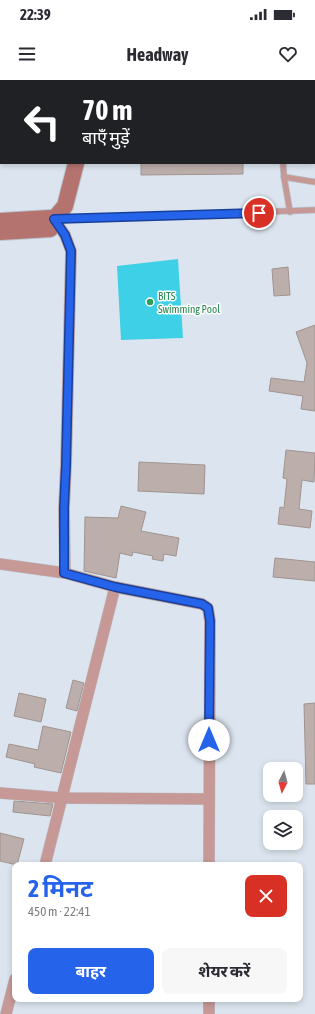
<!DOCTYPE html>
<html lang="hi">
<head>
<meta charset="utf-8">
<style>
	:root { --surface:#fff; --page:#f7f7f7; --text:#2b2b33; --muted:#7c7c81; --accent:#2563eb }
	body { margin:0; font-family:"Asap Condensed","Noto Sans Devanagari",sans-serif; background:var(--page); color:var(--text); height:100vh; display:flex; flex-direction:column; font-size:15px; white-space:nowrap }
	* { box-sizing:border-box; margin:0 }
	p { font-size:13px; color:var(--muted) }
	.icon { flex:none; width:22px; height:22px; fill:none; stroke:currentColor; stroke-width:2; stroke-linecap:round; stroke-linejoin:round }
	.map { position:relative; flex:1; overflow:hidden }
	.details { position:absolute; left:12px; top:782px; width:291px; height:140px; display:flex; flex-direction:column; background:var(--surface); border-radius:8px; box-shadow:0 2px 6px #0003 }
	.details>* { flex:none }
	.top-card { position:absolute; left:0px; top:0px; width:315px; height:84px; box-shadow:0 2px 6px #0003; background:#202124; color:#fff; overflow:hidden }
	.needle { width:26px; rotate:186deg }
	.fabs { position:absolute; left:263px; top:682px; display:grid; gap:8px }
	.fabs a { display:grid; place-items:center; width:40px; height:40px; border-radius:8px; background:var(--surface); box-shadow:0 2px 6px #0003; font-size:20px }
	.pin { position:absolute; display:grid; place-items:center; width:34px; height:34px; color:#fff; margin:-17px; border:2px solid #fff; border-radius:50%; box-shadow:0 1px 4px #0007 }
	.me { position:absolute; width:44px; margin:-22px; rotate:0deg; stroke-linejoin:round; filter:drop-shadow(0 0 3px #0008) }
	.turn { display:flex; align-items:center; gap:14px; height:84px; padding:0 16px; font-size:18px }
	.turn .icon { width:52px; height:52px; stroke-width:2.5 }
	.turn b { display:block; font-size:28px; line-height:34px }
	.round { display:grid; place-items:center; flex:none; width:42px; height:42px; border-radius:8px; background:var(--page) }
	.head { display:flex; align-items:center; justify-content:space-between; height:68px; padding:0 16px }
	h1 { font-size:24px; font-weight:700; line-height:30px; color:var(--accent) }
	.button { display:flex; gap:8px; margin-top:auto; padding:8px 16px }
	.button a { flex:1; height:46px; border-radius:8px; background:var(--accent); color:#fff; font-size:16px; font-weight:700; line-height:46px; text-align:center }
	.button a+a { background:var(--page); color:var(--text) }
	.status { display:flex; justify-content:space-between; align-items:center; height:28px; padding:0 20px; background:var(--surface); direction:ltr }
	.status svg { height:11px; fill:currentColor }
	header { display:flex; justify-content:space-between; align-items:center; height:52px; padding:0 16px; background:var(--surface); font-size:18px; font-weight:700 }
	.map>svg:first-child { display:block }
	.water { fill:#3ed0e6 }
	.building { fill:#bcafab; stroke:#a09490 }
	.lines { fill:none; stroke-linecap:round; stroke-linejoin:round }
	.lane-casing { stroke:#b9c1ca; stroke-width:7 }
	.street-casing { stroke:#b9c1ca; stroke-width:12 }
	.secondary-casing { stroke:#b9c1ca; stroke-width:18 }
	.lane { stroke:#c79996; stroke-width:5.5 }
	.street { stroke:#c79996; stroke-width:11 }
	.secondary { stroke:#b57370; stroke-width:16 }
	.route-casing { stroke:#184099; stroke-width:10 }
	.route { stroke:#2563eb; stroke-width:7 }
	.leisure-dot { fill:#2e9e5b; stroke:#fff; stroke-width:1.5 }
	.labels { text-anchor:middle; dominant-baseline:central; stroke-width:3; stroke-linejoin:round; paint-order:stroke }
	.leisure-label { font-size:11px; fill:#27864d; stroke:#fff; text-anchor:start }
</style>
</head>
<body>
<div class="status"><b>22:39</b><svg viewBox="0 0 49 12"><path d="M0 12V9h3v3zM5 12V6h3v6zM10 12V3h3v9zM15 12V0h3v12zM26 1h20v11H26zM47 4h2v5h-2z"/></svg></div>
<header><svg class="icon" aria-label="menu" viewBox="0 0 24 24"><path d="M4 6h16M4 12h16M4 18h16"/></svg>Headway<svg class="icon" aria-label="heart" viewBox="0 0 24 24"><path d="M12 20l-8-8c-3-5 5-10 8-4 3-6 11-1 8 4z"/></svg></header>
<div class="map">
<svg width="315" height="934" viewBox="0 0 315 934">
	<rect width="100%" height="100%" fill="#dce5ef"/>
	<path class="water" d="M178,179L183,258L121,260L117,186Z"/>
	<g class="building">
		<path d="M141,83H243V94L141,95Z"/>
		<path d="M288,187L290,215L274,216L272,189Z"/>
		<path d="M315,245V331L301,329L303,316L269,311L271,298L304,302L307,283L296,252Z"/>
		<path d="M286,370L315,373L314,402L302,400L299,429L312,431L310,448L278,444L280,427L284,428L287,399L283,398Z"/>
		<path d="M139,382L205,385L204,414L138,411Z"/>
		<path d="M121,426L146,432L141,451L179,458L176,476L164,474L163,481L152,479L153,476L133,472L132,476L120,473L116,498L84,491L85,437L118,438Z"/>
		<path d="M275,478L315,482V501L273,497Z"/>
		<path d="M73,600L84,603L77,631L66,628Z"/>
		<path d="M19,613L46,619L41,642L14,636Z"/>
		<path d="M315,623V704H306L304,624Z"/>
		<path d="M43,646L71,652L61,693L34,687L35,684L6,677L9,664L38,670Z"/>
		<path d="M14,721L53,724L50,736L13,732Z"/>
		<path d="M0,753L24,759L17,785L0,781Z"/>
	</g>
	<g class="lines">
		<defs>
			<g id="lane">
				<path d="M314,40H315"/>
				<path d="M283,83L284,97L290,132"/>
				<path d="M284,97L315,102"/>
				<path d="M59,139L315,130"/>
			</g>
			<g id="street">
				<path d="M54,139L65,155L71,171L66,385L64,428L65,493"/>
				<path d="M0,484L65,493L115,507L202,524L208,528L210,541L209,785"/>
				<path d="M0,713L62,718L209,719"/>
				<path d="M45,785L115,507"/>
				<path d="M209,919V934"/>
				<path d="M6,934L15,899"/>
			</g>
			<g id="secondary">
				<path d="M81,1V0"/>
				<path d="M0,141L50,138L54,139"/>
				<path d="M0,152L50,149L54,139L65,126L76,83"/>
			</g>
		</defs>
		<use href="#lane" class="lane-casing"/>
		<use href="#street" class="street-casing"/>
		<use href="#secondary" class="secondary-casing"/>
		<use href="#lane" class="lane"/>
		<use href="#street" class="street"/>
		<use href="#secondary" class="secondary"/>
	</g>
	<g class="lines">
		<defs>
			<path id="route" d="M209,660L210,541L208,528L202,524L115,507L64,493V428L66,385L71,171L65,155L54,139L259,133"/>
		</defs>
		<use href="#route" class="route-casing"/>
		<use href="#route" class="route"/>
	</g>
	<circle class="leisure-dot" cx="150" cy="222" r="4"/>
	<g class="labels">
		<g class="leisure-label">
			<text x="158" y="216">BITS<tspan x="158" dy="13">Swimming Pool</tspan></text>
		</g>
	</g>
</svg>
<div class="fabs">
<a><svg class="needle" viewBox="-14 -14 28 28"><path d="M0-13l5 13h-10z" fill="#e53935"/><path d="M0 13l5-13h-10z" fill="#7c7c81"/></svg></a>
<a><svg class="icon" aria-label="layers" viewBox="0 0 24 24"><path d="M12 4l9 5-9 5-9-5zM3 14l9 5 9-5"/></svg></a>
</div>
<div class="pin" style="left:259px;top:133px;background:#d93025"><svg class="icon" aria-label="arrive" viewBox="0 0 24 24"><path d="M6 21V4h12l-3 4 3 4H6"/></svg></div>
<svg class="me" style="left:209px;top:660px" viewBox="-20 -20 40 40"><circle r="19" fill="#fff"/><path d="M0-13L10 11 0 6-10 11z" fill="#2563eb"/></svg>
<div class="top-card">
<div class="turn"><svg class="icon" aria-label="left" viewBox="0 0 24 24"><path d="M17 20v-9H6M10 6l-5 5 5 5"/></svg><div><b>70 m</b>बाएँ मुड़ें</div></div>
</div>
<section class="details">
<div class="head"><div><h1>2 मिनट</h1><p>450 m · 22:41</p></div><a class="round" style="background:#d93025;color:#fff"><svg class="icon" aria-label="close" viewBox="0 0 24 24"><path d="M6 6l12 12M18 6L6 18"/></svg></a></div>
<div class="button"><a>बाहर</a><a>शेयर करें</a></div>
</section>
</div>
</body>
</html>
